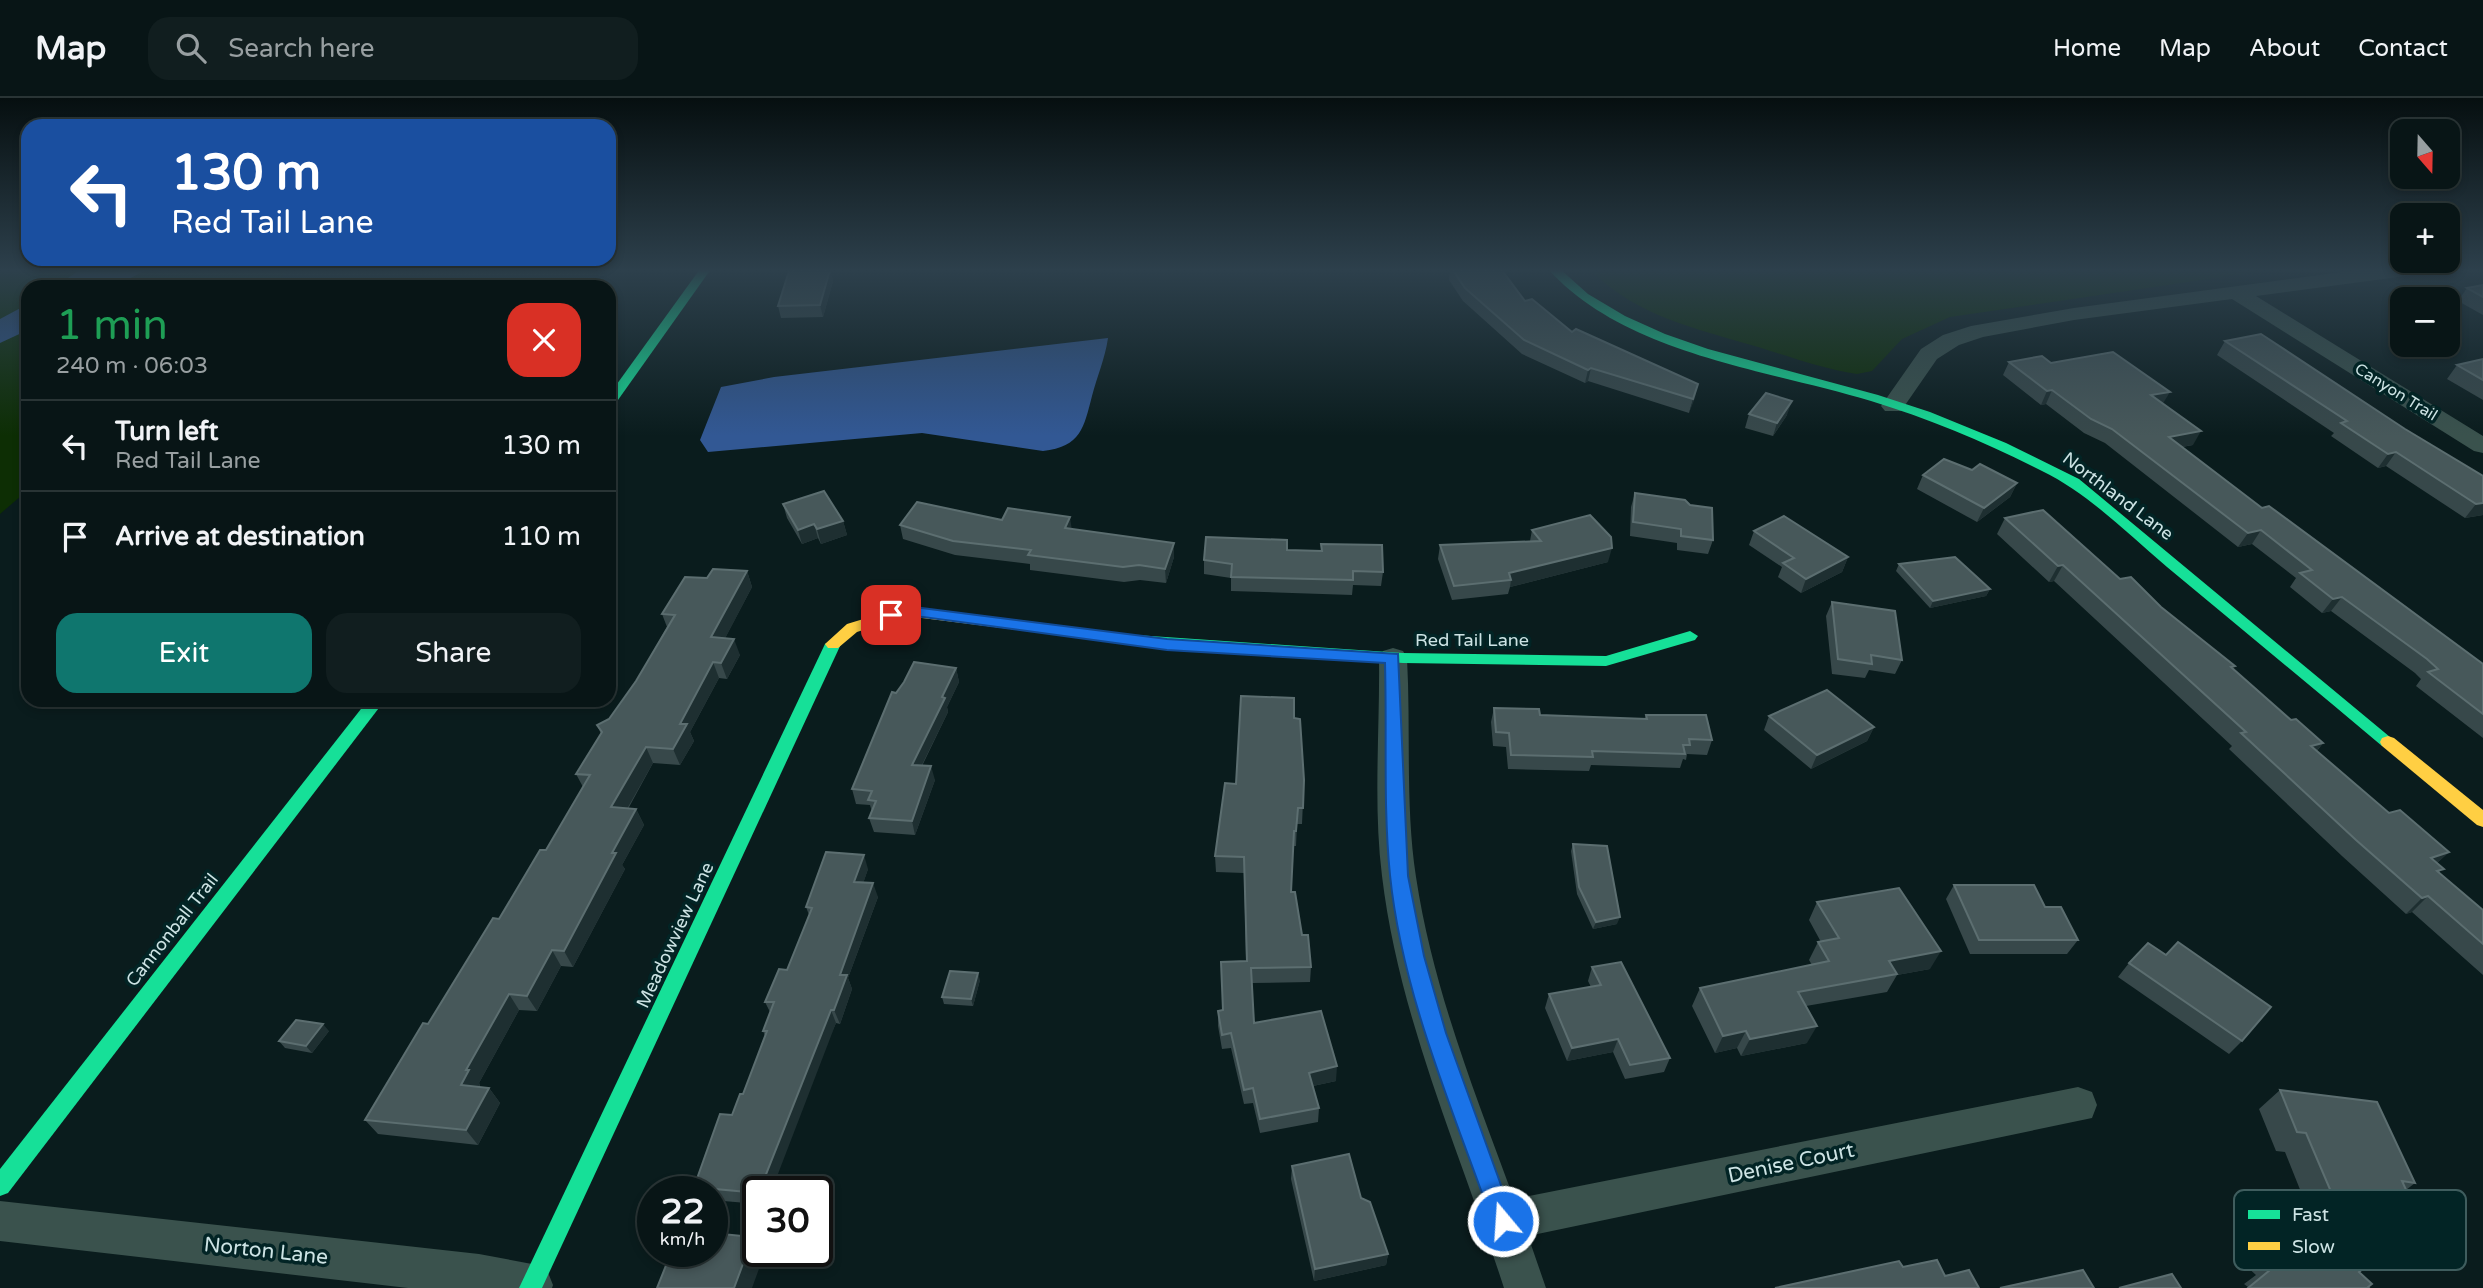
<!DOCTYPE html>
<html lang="en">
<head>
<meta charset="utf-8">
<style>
	:root { --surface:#081516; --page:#111e1f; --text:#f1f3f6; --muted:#989fa1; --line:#293435; --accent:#0f766e }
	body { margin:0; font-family:"Varela Round",sans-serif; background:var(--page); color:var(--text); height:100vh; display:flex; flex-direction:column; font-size:26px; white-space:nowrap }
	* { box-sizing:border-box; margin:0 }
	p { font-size:23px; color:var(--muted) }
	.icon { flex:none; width:38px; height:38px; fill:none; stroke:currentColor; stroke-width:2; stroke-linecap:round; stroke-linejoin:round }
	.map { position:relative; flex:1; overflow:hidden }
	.details { position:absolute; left:21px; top:182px; width:595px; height:427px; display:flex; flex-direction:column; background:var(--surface); border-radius:21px; box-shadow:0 4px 10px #0003,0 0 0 2px var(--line) }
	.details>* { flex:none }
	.top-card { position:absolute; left:21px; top:21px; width:595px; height:147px; border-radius:21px; box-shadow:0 4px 10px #0003,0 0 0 2px var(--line); background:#1a4fa0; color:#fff; overflow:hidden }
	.needle { width:46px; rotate:160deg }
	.controls { position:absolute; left:2390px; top:21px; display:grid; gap:14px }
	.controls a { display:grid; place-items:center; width:70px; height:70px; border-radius:14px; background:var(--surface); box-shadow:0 4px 10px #0003,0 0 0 2px var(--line); font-size:35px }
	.speed { position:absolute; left:637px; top:1078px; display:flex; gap:14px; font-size:35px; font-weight:700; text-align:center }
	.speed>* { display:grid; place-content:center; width:91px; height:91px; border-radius:50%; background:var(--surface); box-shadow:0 4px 10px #0003,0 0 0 2px var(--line); line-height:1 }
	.speed small { font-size:18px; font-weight:400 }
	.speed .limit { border:4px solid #111; border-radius:10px; background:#fff; color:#111 }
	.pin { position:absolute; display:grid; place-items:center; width:60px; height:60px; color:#fff; margin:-30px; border-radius:14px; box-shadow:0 4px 10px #0006 }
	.me { position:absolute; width:77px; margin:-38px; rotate:342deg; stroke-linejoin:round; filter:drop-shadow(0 0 5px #0008) }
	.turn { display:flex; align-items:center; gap:24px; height:147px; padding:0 35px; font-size:32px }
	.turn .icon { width:91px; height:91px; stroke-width:2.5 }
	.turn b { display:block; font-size:49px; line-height:60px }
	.round { display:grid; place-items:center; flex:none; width:74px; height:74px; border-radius:21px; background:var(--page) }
	.headline { display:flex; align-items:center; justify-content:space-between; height:119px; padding:0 35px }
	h1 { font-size:42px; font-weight:600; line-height:52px; color:#1e9e55 }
	.cta { display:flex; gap:14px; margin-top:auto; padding:14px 35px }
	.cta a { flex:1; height:80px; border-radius:21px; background:var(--accent); color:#fff; font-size:28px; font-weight:600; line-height:80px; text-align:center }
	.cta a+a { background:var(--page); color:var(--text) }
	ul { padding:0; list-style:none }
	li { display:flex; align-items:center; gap:21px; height:91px; padding:0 35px; border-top:2px solid var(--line) }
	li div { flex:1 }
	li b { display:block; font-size:26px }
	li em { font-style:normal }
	header { display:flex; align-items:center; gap:42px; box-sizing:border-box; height:98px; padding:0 35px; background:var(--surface); border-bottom:2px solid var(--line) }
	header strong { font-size:33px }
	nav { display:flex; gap:38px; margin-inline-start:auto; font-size:24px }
	.search { width:490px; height:63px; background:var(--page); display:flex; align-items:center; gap:18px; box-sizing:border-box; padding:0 24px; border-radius:21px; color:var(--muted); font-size:26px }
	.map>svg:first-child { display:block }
	.green { fill:#0d2e04 }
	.water { fill:#325894 }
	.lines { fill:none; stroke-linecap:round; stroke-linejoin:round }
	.street { fill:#3a524d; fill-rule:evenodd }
	.fast { fill:#16e098; fill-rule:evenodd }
	.slow { fill:#ffcf43; fill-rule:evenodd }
	.wall { fill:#37484a }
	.shaded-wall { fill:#1e2f31 }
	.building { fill:#47585a; stroke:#5c6e70; stroke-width:2 }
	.route { fill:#1a73e8; stroke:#114b97; stroke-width:2 }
	.labels { text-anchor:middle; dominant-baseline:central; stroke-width:7; stroke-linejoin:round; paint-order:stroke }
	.far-street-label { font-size:16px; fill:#cde3e4; stroke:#022425 }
	.street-label { font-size:18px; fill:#cde3e4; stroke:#022425 }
	.near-street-label { font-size:21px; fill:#cde3e4; stroke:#022425 }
	.key { fill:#022425; stroke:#3f5d5e; stroke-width:2 }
	.key-label { font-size:19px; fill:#cde3e4 }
</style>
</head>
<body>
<header>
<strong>Map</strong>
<div class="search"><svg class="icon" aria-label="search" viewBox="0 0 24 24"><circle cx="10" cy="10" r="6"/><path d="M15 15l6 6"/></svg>Search here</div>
<nav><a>Home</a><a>Map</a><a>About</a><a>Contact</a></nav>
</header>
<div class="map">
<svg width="2483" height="1190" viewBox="0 0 2483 1190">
	<rect width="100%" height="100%" fill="#0a1c1d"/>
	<g class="green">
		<path d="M0,171H290L269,189H28V392L0,416Z"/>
		<path d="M1590,171H2276L1950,219L1902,241L1872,273L1857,276C1823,271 1791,259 1758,249C1698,231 1634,218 1590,171Z"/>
	</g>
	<g class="water">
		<path d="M81,171H148L113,189H55Z"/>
		<path d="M28,206V232L0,245V221Z"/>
		<path d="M1108,240C1105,261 1097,278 1092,298C1084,329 1081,349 1043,353L922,335L708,354L700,342L721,289L774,279Z"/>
	</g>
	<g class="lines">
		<g class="street">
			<path d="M2364,171H2423L2413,177L2256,198L2483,338V355L2474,353L2232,201L2074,222L1983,239L1959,247L1937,261L1901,313H1885L1881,308L1921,251L1943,237L1971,228L2074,210Z"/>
			<path d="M1393,550L1403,553L1407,560C1411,633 1405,707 1416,779C1433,891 1475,995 1514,1101L2078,989L2092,994L2097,1007L2092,1020L1528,1138L1546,1190H1504C1460,1054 1399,920 1382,778C1373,706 1380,632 1379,560L1383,553Z"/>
			<path d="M0,1103L479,1156L532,1166L547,1172L553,1187L552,1190H408L0,1143Z"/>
		</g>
		<g class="fast">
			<path d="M700,171H711L613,309L609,310V297Z"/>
			<path d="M1548,171H1560L1588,196L1625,218L1665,236L1708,251L1878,297L1930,314L2006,345L2079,381L2396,644L2394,648H2382C2311,588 2239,529 2167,469C2127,435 2089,396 2042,373C1987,345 1930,321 1871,303C1766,271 1626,257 1548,171Z"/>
			<path d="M1690,533L1698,538L1695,542L1606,568L1403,565L1136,547L1128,542L1136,537L1403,555L1606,558Z"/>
			<path d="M833,541L841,546L542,1190H519L825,546Z"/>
			<path d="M368,602H385L8,1095L0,1098V1071Z"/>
		</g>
		<g class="slow">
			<path d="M906,508L1136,537L1144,542L1136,547L906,518L857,534L838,550H828L825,546L847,526Z"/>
			<path d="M2388,638L2394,640L2483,712V729L2477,727L2382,648L2380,644L2382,640Z"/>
		</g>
	</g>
	<g class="wall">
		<path d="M1450,171H1501L1525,203L1572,234L1698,286L1689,315L1588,283L1585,285L1522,256L1463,203L1449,182Z"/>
		<path d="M830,172L833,183L823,219L781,220L778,208Z"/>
		<path d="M2483,187V217L2458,203L2467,190Z"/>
		<path d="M2225,243L2405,331L2483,378V417L2465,420L2386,368L2378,370L2331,338L2334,335L2217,257Z"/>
		<path d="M2483,261V302L2447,281L2457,267Z"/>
		<path d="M2009,264L2051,265L2163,305L2193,347L2182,349L2262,410L2483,566V640L2416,588L2421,581L2415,575L2331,513L2322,515L2290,489L2296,480L2252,446L2238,449L2105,345L2084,335L2046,306L2041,307L2003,277Z"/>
		<path d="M1749,316L1787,317L1773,338L1745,330Z"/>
		<path d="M1972,372L2017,385L2010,399L1977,424L1917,391L1923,377Z"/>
		<path d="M1635,395L1713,442L1708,456L1677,452V445L1630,438L1631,409Z"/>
		<path d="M783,406L843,423L847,437L821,446L818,440L802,446L787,420Z"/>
		<path d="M2005,420L2120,481L2161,509L2291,622L2323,645L2317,653L2389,715L2449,754L2437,765L2440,775L2483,812V877L2412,814L2406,816L2342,758L2229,651L2232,648L2054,483L2049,484L1997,436Z"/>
		<path d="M1002,422L1072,431L1174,459L1166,485L1140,482L1124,484L1030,472V466L955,457L903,441L900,427Z"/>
		<path d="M1532,432L1608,464L1510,489L1508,496L1452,502L1438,461L1440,447L1530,443Z"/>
		<path d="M1754,433L1848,459L1842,474L1801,495L1778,479L1782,469L1749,447Z"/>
		<path d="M1287,452L1383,474L1381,488L1353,487L1352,497L1231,493V480L1204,476V462Z"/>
		<path d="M1899,466L1990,491L1986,498L1930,510L1896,473Z"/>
		<path d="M747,473L752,489L725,540L740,557L727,581L719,580L690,634L694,643L680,667L653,665L628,711H636L644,727L622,767L625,771L573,869L561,868L537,913L519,912L479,985L480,987V989L489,990L500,1005L478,1047L378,1036L365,1022L546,752L583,689L576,676L601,636L597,627L609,621L636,583L667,529L662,516L707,480Z"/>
		<path d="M1832,504L1902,562L1895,576L1869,572L1865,580L1832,576L1826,518Z"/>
		<path d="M956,570L959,584L947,609L948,614L922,668L935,682L915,737L874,734L869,720L872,714L870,707L856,706L852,691L896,595Z"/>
		<path d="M1494,610L1540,617L1645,621L1646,617L1712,642L1707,657L1687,656L1686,662L1683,661L1680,670L1591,667L1589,673L1508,671L1506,649L1493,648L1491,624Z"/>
		<path d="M1769,618L1874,629L1867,643L1811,671L1764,632Z"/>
		<path d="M1294,620L1304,682L1302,726H1297L1296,748H1293L1291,794L1311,869L1310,884L1252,885L1254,925L1336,983L1313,988L1319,1010L1318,1024L1260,1035L1253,1005L1244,1006L1231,950L1222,951L1218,928V913L1223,912L1246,863L1244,775L1216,774L1215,758L1236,686Z"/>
		<path d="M1573,746L1617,826L1593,831L1577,796L1571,753Z"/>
		<path d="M868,771L863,785L878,799L848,880L852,891L840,926L836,925L758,1094V1106L712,1102V1094H697L694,1089L743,996L765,938L763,933L770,914L765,904L787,872L809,817L806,809Z"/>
		<path d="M1954,787L2045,809L2078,842L2067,856H1970L1946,801Z"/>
		<path d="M1817,804L1930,871L1897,877L1887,894L1806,908L1807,945L1741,958L1737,950L1715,955L1692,908L1700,890L1812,867L1809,862L1818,844H1821L1809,822Z"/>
		<path d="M2166,857L2242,943L2229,956L2118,879L2129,865Z"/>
		<path d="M1592,869L1670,960L1664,974L1625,981L1613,954L1567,963L1545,910L1549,896L1591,889L1588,883Z"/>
		<path d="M980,882L973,908L944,906L942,899Z"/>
		<path d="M329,933L312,955L285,950L279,943Z"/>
		<path d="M2280,992L2415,1085L2406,1092L2413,1107L2388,1125L2309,1114L2285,1054L2276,1053L2259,1011Z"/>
		<path d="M1292,1068L1361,1100L1388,1156L1386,1167L1314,1183L1291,1081Z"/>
		<path d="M2267,1149L2359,1174L2369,1190H2247L2248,1189L2244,1186L2256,1177L2245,1167Z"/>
	</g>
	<g class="shaded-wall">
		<path d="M830,172L833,183L823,219L820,207Z"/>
		<path d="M1591,270L1588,283L1585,285L1588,272Z"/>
		<path d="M1698,286L1695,300L1689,315L1693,301Z"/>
		<path d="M2052,292L2046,306L2041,307L2047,293Z"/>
		<path d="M2170,294L2162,307L2151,297Z"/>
		<path d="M1792,303L1787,317L1773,338L1777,325Z"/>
		<path d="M2201,333L2193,347L2161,352L2169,339Z"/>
		<path d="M2396,354L2386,368L2378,370L2388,356Z"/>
		<path d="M2017,385L2010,399L1977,424L1984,410Z"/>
		<path d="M2483,405V417L2465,420L2476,406Z"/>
		<path d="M1070,419L1072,433L1065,430Z"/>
		<path d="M843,423L847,437L821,446L817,431Z"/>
		<path d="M814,426L818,440L802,446L798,432Z"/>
		<path d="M2261,432L2252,446L2238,449L2248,435Z"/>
		<path d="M1174,445V459L1166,485L1165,471Z"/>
		<path d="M1612,450L1608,464L1510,489L1511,482L1509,475Z"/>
		<path d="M1848,459L1842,474L1801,495L1806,481Z"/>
		<path d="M2063,467L2054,483L2049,484L2058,468Z"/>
		<path d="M747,473L752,489L717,556L711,539Z"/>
		<path d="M1990,491L1986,498L1930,510L1933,503Z"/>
		<path d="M2342,499L2331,513L2322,515L2333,501Z"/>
		<path d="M734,541L740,557L727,581L721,565Z"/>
		<path d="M713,564L719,580L690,634L694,643L680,667L673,651L680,626Z"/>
		<path d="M956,570L959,584L947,609L948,614L915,681L912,667L942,599Z"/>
		<path d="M1874,629L1867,643L1811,671L1817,657Z"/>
		<path d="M2323,645L2310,661L2311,648Z"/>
		<path d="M646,649L653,665L619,725L611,709Z"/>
		<path d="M931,668L935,682L915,737L912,723Z"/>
		<path d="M636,711L644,727L622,767L625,771L573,869L564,853L612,755Z"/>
		<path d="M2449,754L2433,769L2431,760Z"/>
		<path d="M864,757L868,771L859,798L854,784Z"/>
		<path d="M873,785L878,799L848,880L852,891L840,926L834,912L840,877Z"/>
		<path d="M2428,798L2412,814L2406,816L2422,800Z"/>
		<path d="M1620,819L1617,826L1593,831L1596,824Z"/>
		<path d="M552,852L561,868L537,913L527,898Z"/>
		<path d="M1941,853L1930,871L1897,877V876L1889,863Z"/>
		<path d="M978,875L980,882L973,908L971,901Z"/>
		<path d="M509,896L519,912L479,985L480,987L472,1002L461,987L466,972Z"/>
		<path d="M831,912L836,925L771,1094H759Z"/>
		<path d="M323,926L329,933L312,955L306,948Z"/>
		<path d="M1817,928L1807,945L1741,958L1750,941Z"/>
		<path d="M1746,933L1737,950L1715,955L1723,938Z"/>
		<path d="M1618,941L1613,954L1567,963L1572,950Z"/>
		<path d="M1337,968L1336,983L1308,989L1309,975Z"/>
		<path d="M489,990L500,1005L478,1047L466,1032Z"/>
		<path d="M753,1139L758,1147V1153H761L764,1157L752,1190H734Z"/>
		<path d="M1388,1156L1386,1167L1314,1183L1315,1171Z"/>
	</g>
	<g class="building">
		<path d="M793,171L830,172L820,207L778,208L789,173H793Z"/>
		<path d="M1452,171H1501L1525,203L1532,201L1572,234L1576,231L1698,286L1693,301L1591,270L1588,272L1524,242L1465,190Z"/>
		<path d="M2483,187V199L2467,190Z"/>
		<path d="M2261,236L2405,331L2483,378V405L2476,406L2396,354L2388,356L2341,325L2347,323L2225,243Z"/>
		<path d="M2113,254L2170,294L2151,297L2201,333L2169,339L2262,410L2269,408L2483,566V616L2428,574L2438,571L2427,561L2342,499L2333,501L2300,475L2312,472L2261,432L2248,435L2112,331L2091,321L2052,292L2047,293L2009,264L2042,258L2051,265Z"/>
		<path d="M2483,261V282L2457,267Z"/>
		<path d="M1766,295L1792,303L1777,325L1749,316Z"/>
		<path d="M1944,361L1972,372L1980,366L2017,385L1984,410L1923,377Z"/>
		<path d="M824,393L843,423L817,431L814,426L798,432L783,406Z"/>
		<path d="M1635,395L1685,402L1690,407L1712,410L1713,442L1681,438V431L1633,424Z"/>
		<path d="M917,404L1002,422L1008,410L1070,419L1065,430L1174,445L1165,471L1139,467L1123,469L1028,457L1031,452L953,443L900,427Z"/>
		<path d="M2043,412L2120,481L2131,479L2161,509L2235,568L2231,569L2291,622L2296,621L2323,645L2311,648L2389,715L2400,712L2449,754L2431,760L2444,771L2437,773L2483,812V846L2428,798L2422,800L2356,742L2241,635L2246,634L2063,467L2058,468L2005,420Z"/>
		<path d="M1590,417L1611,439L1612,450L1509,475L1511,482L1454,488L1440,447L1541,443L1532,432Z"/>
		<path d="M1784,418L1848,459L1806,481L1783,465L1794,460L1754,433Z"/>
		<path d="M1206,439L1287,442V452L1322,453L1321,446L1382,447L1383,474L1353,473V482L1231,479L1232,466L1204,462Z"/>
		<path d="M1955,459L1990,491L1933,503L1899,466Z"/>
		<path d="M713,471L747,473L711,539L734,541L721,565L713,564L680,626H687L673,651L646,649L611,709L636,711L612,755H616L564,853L552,852L527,898L509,896L466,972H469L461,987L489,990L466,1032L365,1022L423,925L428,926L493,820L499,821L540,752H546L590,677L576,676L602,634L597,627L609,621L636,583L675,517L662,516L685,479L707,480Z"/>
		<path d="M1832,504L1895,513L1902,562L1871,557L1872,566L1838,561Z"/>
		<path d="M914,564L956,570L942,599L945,600L912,667L931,668L912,723L869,720L876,703L868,702L872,693L852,691L892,594L896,595L904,584Z"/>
		<path d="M1827,592L1874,629L1817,657L1769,618Z"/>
		<path d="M1241,598L1294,600V620L1300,621L1304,682L1303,710H1298L1296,733H1294L1291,794H1295L1302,837H1308L1311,869L1251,870L1254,925L1321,913L1337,968L1309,975L1319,1010L1260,1021L1253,990L1244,992L1231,935L1222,937L1218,913L1223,912L1221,864L1247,863L1244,759L1215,758L1225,685L1236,686Z"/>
		<path d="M1494,610L1539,611L1540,617L1647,621L1646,617H1706L1712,642L1689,641L1690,647H1683L1685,656L1592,653L1593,659L1511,657L1509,635L1496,634Z"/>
		<path d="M1573,746L1607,748L1620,819L1596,824L1579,789Z"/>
		<path d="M826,754L864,757L854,784L873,785L840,877H847L834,912H831L759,1094L758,1095L694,1089L720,1016L732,1017L740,996H743L767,933H763L774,904H765L779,871L787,872L812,810L806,809Z"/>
		<path d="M1954,787H2034L2045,809H2061L2078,842H1979Z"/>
		<path d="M1899,790L1941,853L1889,863L1897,876L1798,894L1817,928L1750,941L1746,933L1723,938L1700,890L1829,863L1818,844L1839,840L1817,804Z"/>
		<path d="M2178,844L2271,909L2242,943L2129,865L2148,845L2166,857Z"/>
		<path d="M1621,864L1670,960L1630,967L1618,941L1572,950L1549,896L1601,887L1592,869Z"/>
		<path d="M950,873L978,875L971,901L942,899Z"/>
		<path d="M296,922L323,926L306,948L279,943Z"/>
		<path d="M2280,992L2377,1004L2415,1085L2402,1083L2413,1107L2332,1096L2306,1035L2297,1034Z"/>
		<path d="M1349,1056L1361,1100L1370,1104L1388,1156L1315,1171L1292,1068Z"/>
		<path d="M2311,1116L2369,1166L2359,1174L2372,1186L2368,1189L2369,1190H2248L2270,1172L2266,1169L2279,1159L2267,1149Z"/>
		<path d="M712,1135L753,1139L734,1190H657L671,1155L676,1156L677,1153H712Z"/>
		<path d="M1937,1162L1945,1178L1969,1172L1979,1190H1775L1899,1163L1903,1169Z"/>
		<path d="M2083,1172L2094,1190H2000Z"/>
		<path d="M2172,1176L2181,1190H2119Z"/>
	</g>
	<linearGradient id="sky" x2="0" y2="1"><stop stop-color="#060f10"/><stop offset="0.51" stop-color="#2d404c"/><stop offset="1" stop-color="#2d404c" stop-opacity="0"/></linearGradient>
	<rect width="2483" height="338" fill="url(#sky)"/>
	<path class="route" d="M906,508L1167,541L1398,556L1408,778L1424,858L1446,935L1514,1123L1511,1131L1503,1134L1495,1131L1492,1123C1453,1012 1402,896 1390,777C1383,708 1387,635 1385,565L1167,552L923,519L906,518L891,522L884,517L886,513Z"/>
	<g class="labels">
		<g class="far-street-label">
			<text transform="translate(2396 294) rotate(32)">Canyon Trail</text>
		</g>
		<g class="street-label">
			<text transform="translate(2118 398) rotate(37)">Northland Lane</text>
			<text x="1472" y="542">Red Tail Lane</text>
			<text transform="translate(172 832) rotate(-52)">Cannonball Trail</text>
			<text transform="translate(675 837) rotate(-65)">Meadowview Lane</text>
		</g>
		<g class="near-street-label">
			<text transform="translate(1791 1065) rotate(-12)">Denise Court</text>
			<text transform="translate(266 1153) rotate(6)">Norton Lane</text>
		</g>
	</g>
	<rect x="2234" y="1092" width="232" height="80" rx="10" class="key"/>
	<rect x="2248" y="1112" width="32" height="9" fill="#16e098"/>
	<rect x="2248" y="1144" width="32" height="8" fill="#ffcf43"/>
	<g class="key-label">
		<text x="2292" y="1123">Fast</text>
		<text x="2292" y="1155">Slow</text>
	</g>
</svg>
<div class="controls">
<a><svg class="needle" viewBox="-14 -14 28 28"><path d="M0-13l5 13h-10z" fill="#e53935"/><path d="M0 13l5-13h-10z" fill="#989fa1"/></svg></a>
<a>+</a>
<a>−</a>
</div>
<div class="speed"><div>22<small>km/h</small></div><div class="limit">30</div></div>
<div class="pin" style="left:891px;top:517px;background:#d93025"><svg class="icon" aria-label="arrive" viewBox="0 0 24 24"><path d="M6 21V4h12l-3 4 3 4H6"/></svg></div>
<svg class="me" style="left:1503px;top:1123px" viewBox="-20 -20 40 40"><circle r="17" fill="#1a73e8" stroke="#fff" stroke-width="3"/><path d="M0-11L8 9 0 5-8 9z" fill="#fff"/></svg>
<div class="top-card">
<div class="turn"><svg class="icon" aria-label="left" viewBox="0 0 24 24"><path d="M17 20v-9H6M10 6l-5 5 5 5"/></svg><div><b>130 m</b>Red Tail Lane</div></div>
</div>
<section class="details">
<div class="headline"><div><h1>1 min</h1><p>240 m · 06:03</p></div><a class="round" style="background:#d93025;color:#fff"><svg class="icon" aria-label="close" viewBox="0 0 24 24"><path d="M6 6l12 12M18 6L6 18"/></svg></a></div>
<ul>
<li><svg class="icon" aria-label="left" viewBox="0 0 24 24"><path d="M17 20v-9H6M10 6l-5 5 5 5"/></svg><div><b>Turn left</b><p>Red Tail Lane</p></div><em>130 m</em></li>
<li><svg class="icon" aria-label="arrive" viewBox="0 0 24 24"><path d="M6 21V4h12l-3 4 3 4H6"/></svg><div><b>Arrive at destination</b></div><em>110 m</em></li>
</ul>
<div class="cta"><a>Exit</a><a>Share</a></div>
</section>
</div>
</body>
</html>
